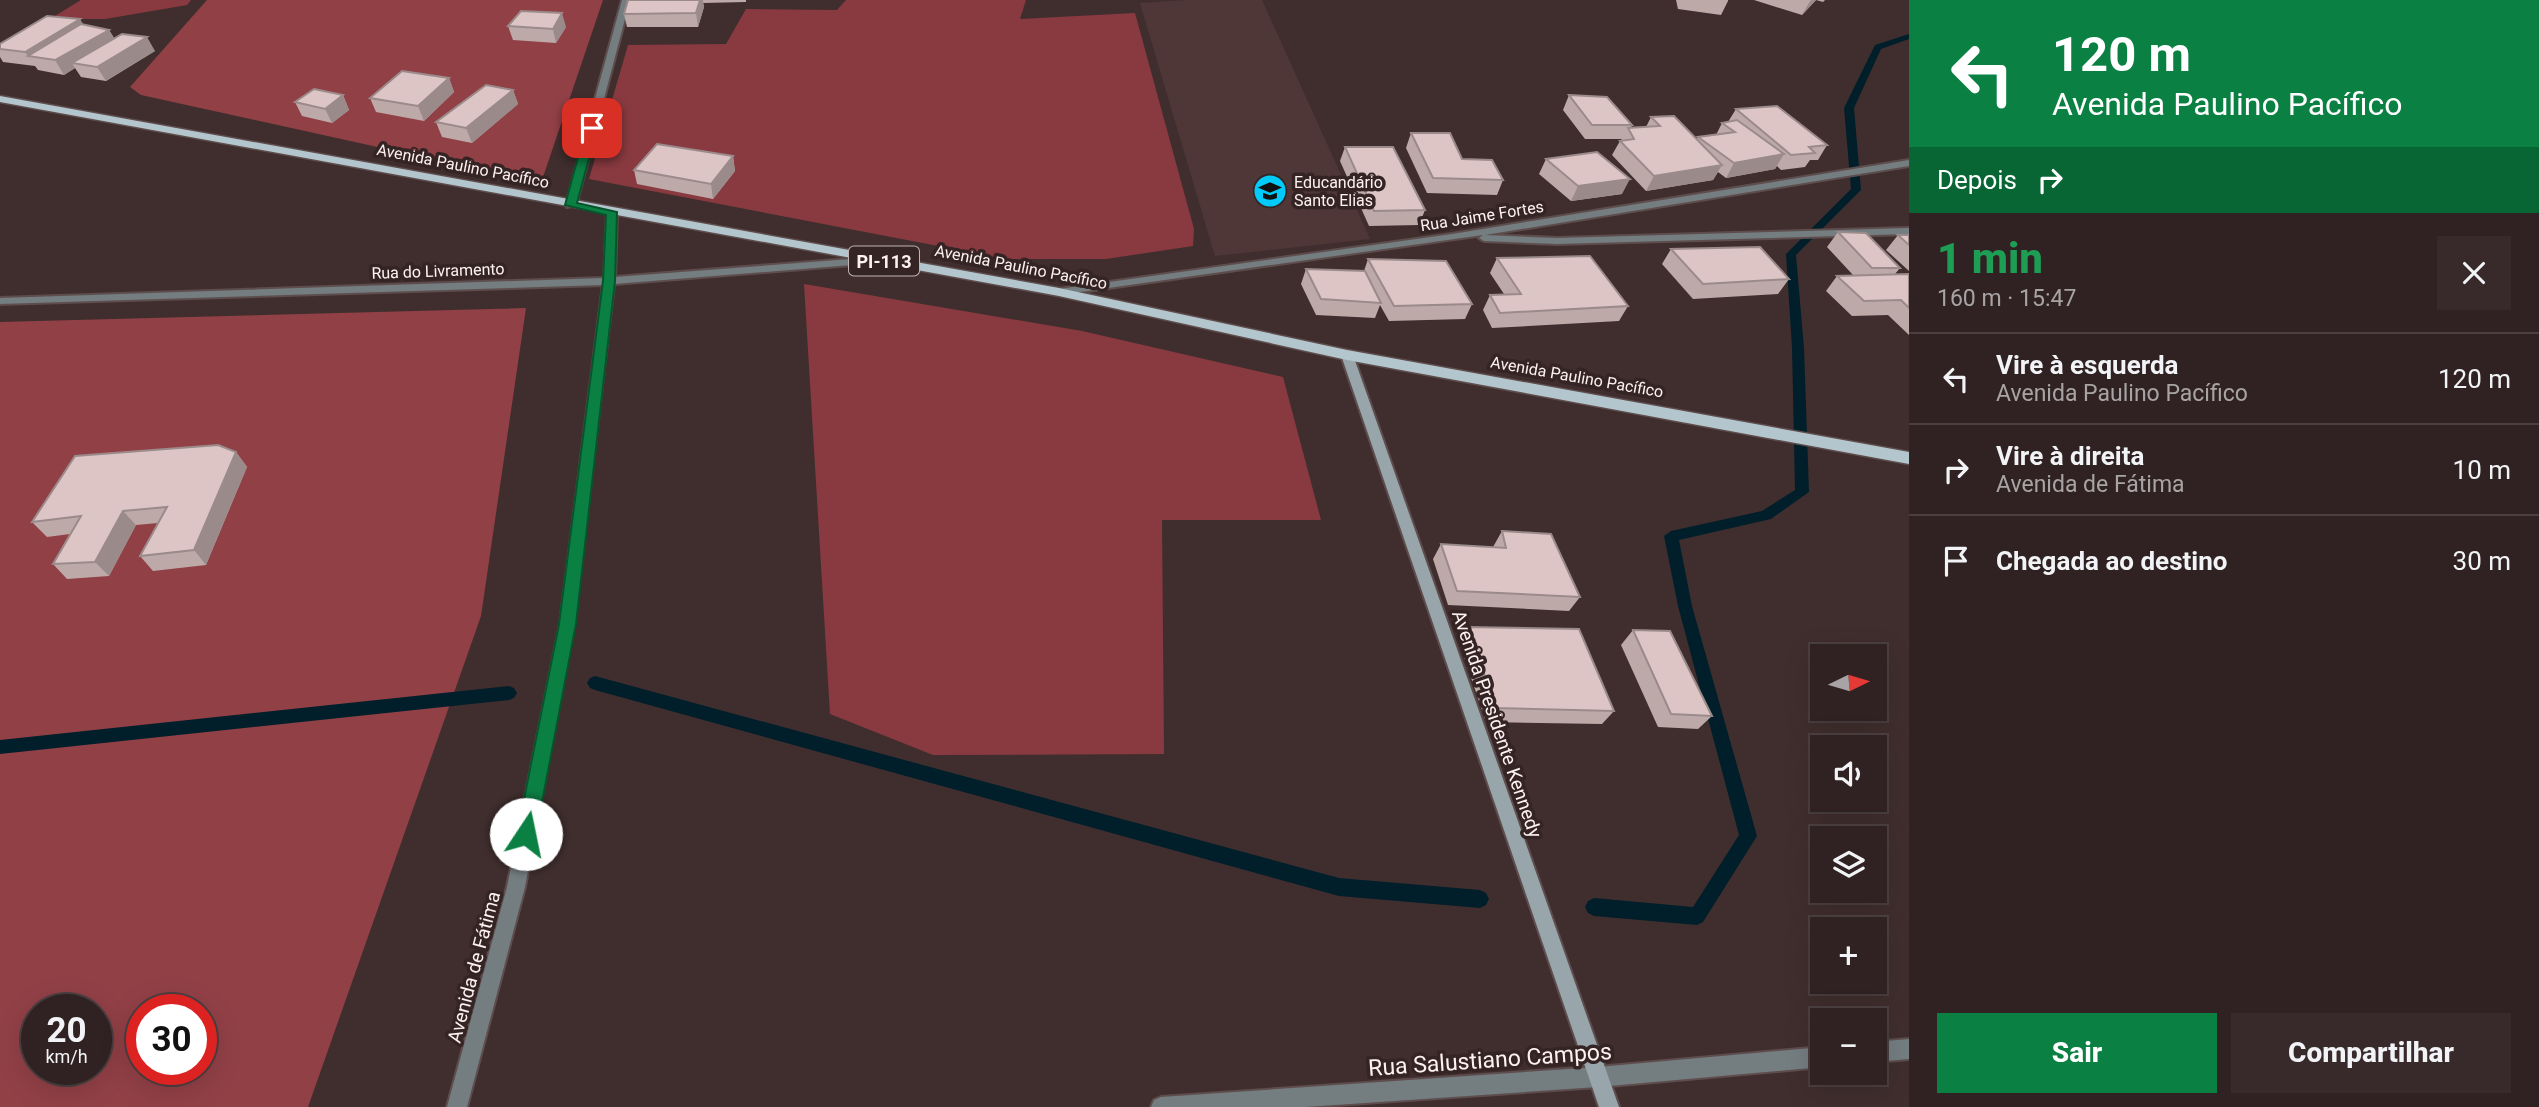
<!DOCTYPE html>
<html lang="pt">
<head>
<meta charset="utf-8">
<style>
	:root { --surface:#302222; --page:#382a2a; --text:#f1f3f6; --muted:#a8a4a5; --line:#4b3f40; --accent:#0b8043 }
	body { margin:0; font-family:Roboto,sans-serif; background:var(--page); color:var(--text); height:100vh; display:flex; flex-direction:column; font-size:26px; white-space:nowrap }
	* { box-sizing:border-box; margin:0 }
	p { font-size:23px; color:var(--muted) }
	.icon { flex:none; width:38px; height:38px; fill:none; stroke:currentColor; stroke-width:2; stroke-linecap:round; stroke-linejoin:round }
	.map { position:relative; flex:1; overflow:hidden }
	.sheet { display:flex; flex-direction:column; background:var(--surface); width:630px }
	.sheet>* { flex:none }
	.hud { background:#0b8043; color:#fff; overflow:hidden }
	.needle { width:46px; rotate:85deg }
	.fabs { position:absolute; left:1810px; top:644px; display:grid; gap:14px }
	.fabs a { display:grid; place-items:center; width:77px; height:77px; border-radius:0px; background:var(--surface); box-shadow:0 7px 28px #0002,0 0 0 2px var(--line); font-size:35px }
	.speed { position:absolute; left:21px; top:994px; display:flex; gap:14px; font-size:35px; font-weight:700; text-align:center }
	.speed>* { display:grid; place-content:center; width:91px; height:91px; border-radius:50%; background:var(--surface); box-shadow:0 7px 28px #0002,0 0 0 2px var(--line); line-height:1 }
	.speed small { font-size:18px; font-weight:400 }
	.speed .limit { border:10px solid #d22; background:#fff; color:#111 }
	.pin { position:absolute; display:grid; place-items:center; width:60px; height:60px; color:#fff; margin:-30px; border-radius:14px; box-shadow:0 4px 10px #0006 }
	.me { position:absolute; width:77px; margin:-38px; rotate:11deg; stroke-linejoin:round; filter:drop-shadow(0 0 5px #0008) }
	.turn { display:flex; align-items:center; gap:24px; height:147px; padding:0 28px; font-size:32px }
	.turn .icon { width:91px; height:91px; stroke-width:2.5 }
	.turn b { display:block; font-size:49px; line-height:60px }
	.then { display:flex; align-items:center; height:66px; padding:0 28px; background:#0003; gap:14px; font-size:26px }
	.round { display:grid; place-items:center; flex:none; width:74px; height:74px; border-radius:0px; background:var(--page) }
	.overview { display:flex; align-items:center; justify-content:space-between; height:119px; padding:0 28px }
	h1 { font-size:42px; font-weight:800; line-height:52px; color:#1e9e55 }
	.cta { display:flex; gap:14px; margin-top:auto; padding:14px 28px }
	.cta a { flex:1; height:80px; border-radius:0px; background:var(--accent); color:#fff; font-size:28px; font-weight:800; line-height:80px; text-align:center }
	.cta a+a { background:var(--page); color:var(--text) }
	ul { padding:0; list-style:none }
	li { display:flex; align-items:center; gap:21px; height:91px; padding:0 28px; border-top:2px solid var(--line) }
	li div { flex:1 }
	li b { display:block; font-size:26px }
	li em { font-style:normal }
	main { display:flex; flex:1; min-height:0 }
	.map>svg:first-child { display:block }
	.built { fill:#503737 }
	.green { fill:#893a40 }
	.forest { fill:#914046; fill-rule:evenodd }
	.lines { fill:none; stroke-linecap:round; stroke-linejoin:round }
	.stream { fill:#001f2a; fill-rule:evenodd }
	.street-casing { stroke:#5e4d4d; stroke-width:4 }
	.secondary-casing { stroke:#5e4d4d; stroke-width:4 }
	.primary-casing { stroke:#5e4d4d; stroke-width:3 }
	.street { fill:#747d80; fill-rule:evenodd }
	.secondary { fill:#98a6ac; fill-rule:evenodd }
	.primary { fill:#b4c6cd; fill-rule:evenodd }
	.wall { fill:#bea9a9 }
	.shaded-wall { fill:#9b8a8a }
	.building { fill:#ddc5c5; stroke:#9b8a8a; stroke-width:2 }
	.route { fill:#0b8043; stroke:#07532c; stroke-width:2 }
	.labels { text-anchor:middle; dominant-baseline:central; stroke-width:7; stroke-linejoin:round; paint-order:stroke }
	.far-street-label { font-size:16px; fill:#fdf1f1; stroke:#352424 }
	.far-poi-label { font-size:16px; fill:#fdf1f1; stroke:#352424; text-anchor:start }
	.shield { fill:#352424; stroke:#c1b4b4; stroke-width:2 }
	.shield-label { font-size:18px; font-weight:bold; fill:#fdf1f1 }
	.street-label { font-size:19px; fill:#fdf1f1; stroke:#352424 }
	.near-street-label { font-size:23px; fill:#fdf1f1; stroke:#352424 }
</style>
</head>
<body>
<main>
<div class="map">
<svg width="1909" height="1107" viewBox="0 0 1909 1107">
	<rect width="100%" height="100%" fill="#402e2e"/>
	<path class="built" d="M1188,0H1262L1370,239L1215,256L1140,3Z"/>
	<g class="green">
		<path d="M81,0H191L187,5L105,19H50Z"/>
		<path d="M846,0H1026L1020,19L1135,13L1194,229L1193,246L1106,259H1006L589,179L628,45L726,44L746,9L837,10Z"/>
		<path d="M804,284L1082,331L1283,377L1321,520H1162L1164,754L933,755L830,714Z"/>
	</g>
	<g class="forest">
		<path d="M207,0H603L541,183L141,95L130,87Z"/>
		<path d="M526,308L481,616L308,1107H0V322ZM37,1010H96V1069H37ZM142,1010H201V1069H142Z"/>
	</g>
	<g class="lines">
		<g class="stream">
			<path d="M1909,34V39L1881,49L1854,108L1861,190L1796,255L1804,348L1809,492L1771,519L1679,540L1692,606L1757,836L1703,922L1697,925L1594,916L1588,913L1585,907L1588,901L1594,898L1693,907L1739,835L1678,606L1664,536L1671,531L1762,511L1795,490L1792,348L1786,254L1851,189L1844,108L1875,45Z"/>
			<path d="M595,676L1339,878L1480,890L1486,893L1489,899L1486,905L1480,908L1339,896L595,690L590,688L587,683L590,678Z"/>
			<path d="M509,686L514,688L517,693L514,698L509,700L0,754V740Z"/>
		</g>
		<defs>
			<g id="street">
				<path d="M622,0H630L576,205L567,207L566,205Z"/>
				<path d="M1909,160V166L1485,235L1557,238L1909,228V234L1557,244L1484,241L1479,238L1483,235L1059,295L1053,292L1059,289L1452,234Z"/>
				<path d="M612,210L617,213L615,277L877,257L882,260L877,263L614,284L574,624L525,887L467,1107H447L507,887L560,624L603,285L0,304V298L604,278L607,213Z"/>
				<path d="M1909,1039V1059L1874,1062V1042Z"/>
				<path d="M1822,1047V1067L1598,1087L1306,1107H1151L1154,1100L1161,1097L1598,1067Z"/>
			</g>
			<path id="secondary" d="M1347,351L1353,355L1619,1107H1599L1341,355Z"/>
			<path id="primary" d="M0,96L1059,288L1347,350L1909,452V464L1347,360L1059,296L0,102Z"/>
		</defs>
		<use href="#street" class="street-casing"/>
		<use href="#secondary" class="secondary-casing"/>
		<use href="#primary" class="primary-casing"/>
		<use href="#street" class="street"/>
		<use href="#secondary" class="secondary"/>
		<use href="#primary" class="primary"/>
	</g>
	<g class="wall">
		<path d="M628,0H746V2L703,3L704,7L698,27H627L624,14Z"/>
		<path d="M1676,0H1728V1L1721,15L1678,9Z"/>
		<path d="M1754,0H1825L1823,2L1816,0L1802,15Z"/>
		<path d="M83,25L109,30L114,38L155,51L106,81L81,77L75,68L64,75L38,70L35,66L3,62L0,57V44Z"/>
		<path d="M508,26L566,27L556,43L513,40Z"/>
		<path d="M449,78L454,92L424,121L376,112L370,98Z"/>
		<path d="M513,90L518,104L472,143L442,137L436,122Z"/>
		<path d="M343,95L349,110L332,123L302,116L295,102Z"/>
		<path d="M1569,95L1632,125L1631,128L1646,127L1651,117L1697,139L1698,137L1716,135L1722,123L1728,122L1736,109L1827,145L1818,160H1810L1805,167L1781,170L1777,166L1775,169L1726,178L1718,172L1713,180L1646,191L1612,155L1620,141L1622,139H1585L1563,110Z"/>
		<path d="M1411,133L1503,180L1497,195L1427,193L1406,148Z"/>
		<path d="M1345,147L1425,210L1419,225L1369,226L1340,161Z"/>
		<path d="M733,156L735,171L713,199L637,184L634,170Z"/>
		<path d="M1546,159L1622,194L1571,201L1539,174Z"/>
		<path d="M1838,232L1900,268L1895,274H1909V335L1888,315L1852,316L1826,291L1837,276L1853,275L1827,247Z"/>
		<path d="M1898,235H1909V271L1886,250Z"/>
		<path d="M1671,249L1789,279L1778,294L1693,299L1662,264Z"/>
		<path d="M1497,258L1628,306L1619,321L1492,328L1483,310L1490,295L1504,294L1490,273Z"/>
		<path d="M1368,259L1472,304L1465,319L1389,321L1380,305L1375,318L1316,315L1301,284L1306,269L1364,271Z"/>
		<path d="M236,452L247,467L206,565L153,571L140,556L158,523L136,525L109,576L67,579L53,564L70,534L47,537L32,522Z"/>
		<path d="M1502,531L1580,597L1569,611L1448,605L1433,559L1441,544L1493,547Z"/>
		<path d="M1468,627L1614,711L1602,724L1486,722L1459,642Z"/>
		<path d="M1633,630L1712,716L1698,729L1658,727L1621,645Z"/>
	</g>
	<g class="shaded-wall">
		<path d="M700,0H703L704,7L698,27L696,13Z"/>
		<path d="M1812,0H1816L1802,15L1810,1Z"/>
		<path d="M562,13L566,27L556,43L553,29Z"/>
		<path d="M80,19L88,32L28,56L35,66L25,52Z"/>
		<path d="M109,30L117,43L72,63L75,68L64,75L55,60Z"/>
		<path d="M147,37L155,51L106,81L97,67Z"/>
		<path d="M449,78L454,92L424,121L418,106Z"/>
		<path d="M513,90L518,104L472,143L466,128Z"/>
		<path d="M343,95L349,110L332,123L325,109Z"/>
		<path d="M1784,154L1775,169L1726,178L1734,163Z"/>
		<path d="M733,156L735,171L713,199L711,184Z"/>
		<path d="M1722,165L1713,180L1646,191L1654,176Z"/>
		<path d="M1630,179L1622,194L1571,201L1578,186Z"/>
		<path d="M236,452L247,467L206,565L194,550Z"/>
		<path d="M123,511L136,525L109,576L95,562Z"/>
	</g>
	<g class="building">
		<path d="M628,0H700L696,13L624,14Z"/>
		<path d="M521,11L562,13L553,29L508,26Z"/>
		<path d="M47,16L80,19L25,52L0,49V44Z"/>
		<path d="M81,24L109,30L55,60L28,56Z"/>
		<path d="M122,34L147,37L97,67L72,63Z"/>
		<path d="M402,71L449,78L418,106L370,98Z"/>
		<path d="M486,85L513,90L466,128L436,122Z"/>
		<path d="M314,89L343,95L325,109L295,102Z"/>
		<path d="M1569,95L1607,97L1632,125H1592Z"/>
		<path d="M1777,106L1827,145L1809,147L1815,153L1791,155L1736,109Z"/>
		<path d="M1674,116L1722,165L1654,176L1620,141L1634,139L1628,128L1660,126L1651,117Z"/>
		<path d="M1737,120L1784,154L1734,163L1698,137L1735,132L1722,123Z"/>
		<path d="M1411,133H1450L1462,159L1492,160L1503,180L1433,178Z"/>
		<path d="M657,144L733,156L711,184L634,170Z"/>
		<path d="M1345,147H1393L1425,210L1374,211Z"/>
		<path d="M1597,152L1630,179L1578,186L1546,159Z"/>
		<path d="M1838,232L1866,233L1900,268H1872Z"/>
		<path d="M1898,235H1909V245Z"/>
		<path d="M1760,247L1789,279L1703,284L1671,249Z"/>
		<path d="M1590,256L1628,306L1500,313L1490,295L1521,294L1497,258Z"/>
		<path d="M1368,259L1446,261L1472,304L1394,306Z"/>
		<path d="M1306,269L1365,271L1381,303L1321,299Z"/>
		<path d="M1909,274V308L1901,300L1864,301L1837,276Z"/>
		<path d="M218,445L236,452L194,550L140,556L167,507L123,511L95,562L53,564L81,516L32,522L75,456Z"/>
		<path d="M1502,531L1551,534L1580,597L1457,591L1441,544L1506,548Z"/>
		<path d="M1468,627L1579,629L1614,711L1496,708Z"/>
		<path d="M1633,630L1670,631L1712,716L1671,714Z"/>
	</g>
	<path class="route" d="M592,125L597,128L577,203L617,212L615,281L576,624L536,834L533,841L526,843L519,841L517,834L559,624L603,281L606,215L565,205L586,128Z"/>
	<defs>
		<symbol id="school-disc" viewBox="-11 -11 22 22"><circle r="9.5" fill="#02cbf9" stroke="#352424"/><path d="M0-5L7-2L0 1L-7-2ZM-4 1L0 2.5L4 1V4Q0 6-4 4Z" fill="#111"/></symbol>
	</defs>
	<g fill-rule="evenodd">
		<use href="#school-disc" x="1251" y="172" width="38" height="38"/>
	</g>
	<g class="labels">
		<g class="far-street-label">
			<text transform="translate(463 166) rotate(11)">Avenida Paulino Pacífico</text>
			<text transform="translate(1482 216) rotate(-9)">Rua Jaime Fortes</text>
			<text transform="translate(1021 267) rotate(11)">Avenida Paulino Pacífico</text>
			<text transform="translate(438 271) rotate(-2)">Rua do Livramento</text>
			<text transform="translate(1577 377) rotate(10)">Avenida Paulino Pacífico</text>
		</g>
		<g class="far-poi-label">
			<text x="1294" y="182">Educandário<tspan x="1294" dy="18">Santo Elias</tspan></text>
		</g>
		<rect class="shield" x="849" y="246.5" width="70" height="29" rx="5"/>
		<g class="shield-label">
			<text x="884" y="261">PI-113</text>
		</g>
		<g class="street-label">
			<text transform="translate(1497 724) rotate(71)">Avenida Presidente Kennedy</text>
			<text transform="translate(474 967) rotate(-75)">Avenida de Fátima</text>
		</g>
		<g class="near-street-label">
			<text transform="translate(1490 1060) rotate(-4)">Rua Salustiano Campos</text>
		</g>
	</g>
</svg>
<div class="fabs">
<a><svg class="needle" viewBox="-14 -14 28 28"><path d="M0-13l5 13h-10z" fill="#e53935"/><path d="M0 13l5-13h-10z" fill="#a8a4a5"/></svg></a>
<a><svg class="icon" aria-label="sound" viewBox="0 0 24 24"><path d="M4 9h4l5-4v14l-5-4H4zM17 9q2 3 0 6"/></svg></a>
<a><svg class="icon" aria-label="layers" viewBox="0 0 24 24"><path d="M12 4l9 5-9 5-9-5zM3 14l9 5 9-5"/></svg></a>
<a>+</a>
<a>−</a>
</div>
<div class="speed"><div>20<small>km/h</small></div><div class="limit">30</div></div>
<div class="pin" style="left:592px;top:128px;background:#d93025"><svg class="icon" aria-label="arrive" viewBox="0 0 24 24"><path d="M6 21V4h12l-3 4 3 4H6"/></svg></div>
<svg class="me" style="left:526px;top:834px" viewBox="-20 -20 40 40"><circle r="19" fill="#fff"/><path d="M0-13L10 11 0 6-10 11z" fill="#0b8043"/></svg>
</div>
<section class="sheet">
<div class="hud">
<div class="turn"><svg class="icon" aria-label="left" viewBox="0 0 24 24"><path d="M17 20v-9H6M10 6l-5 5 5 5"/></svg><div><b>120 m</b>Avenida Paulino Pacífico</div></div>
<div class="then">Depois<svg class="icon" aria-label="right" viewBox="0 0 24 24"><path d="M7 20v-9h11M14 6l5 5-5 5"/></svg></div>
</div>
<div class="overview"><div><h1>1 min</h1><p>160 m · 15:47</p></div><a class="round"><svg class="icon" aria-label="close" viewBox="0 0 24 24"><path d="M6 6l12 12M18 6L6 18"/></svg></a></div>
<ul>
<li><svg class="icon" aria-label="left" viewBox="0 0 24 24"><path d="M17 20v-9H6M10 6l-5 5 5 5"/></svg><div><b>Vire à esquerda</b><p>Avenida Paulino Pacífico</p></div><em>120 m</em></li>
<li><svg class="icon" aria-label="right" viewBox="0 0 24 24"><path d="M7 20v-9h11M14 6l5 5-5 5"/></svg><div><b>Vire à direita</b><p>Avenida de Fátima</p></div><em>10 m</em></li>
<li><svg class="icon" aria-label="arrive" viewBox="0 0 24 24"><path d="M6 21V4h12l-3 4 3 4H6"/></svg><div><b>Chegada ao destino</b></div><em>30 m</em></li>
</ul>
<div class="cta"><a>Sair</a><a>Compartilhar</a></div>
</section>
</main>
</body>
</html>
